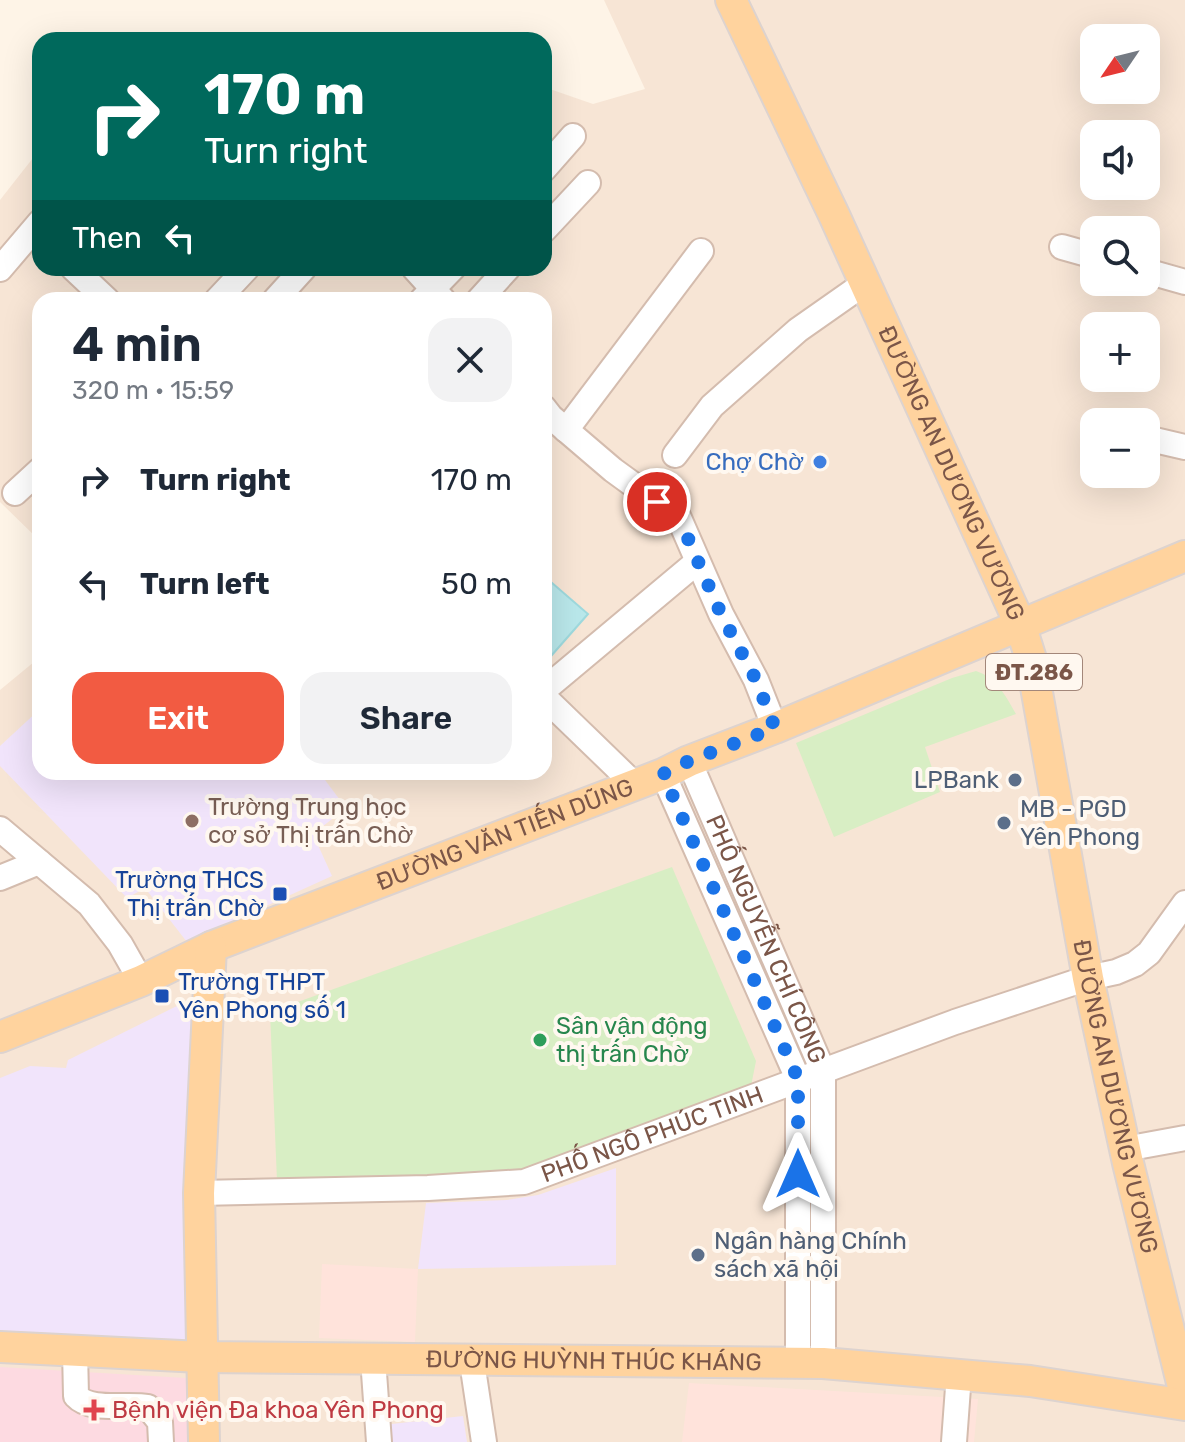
<!DOCTYPE html>
<html lang="en">
<head>
<meta charset="utf-8">
<style>
	:root { --surface:#fff; --page:#f2f2f3; --text:#1f2937; --muted:#747a83; --accent:#f25b42 }
	body { margin:0; font-family:Rubik,sans-serif; background:var(--page); color:var(--text); height:100vh; display:flex; flex-direction:column; font-size:30px; white-space:nowrap }
	* { box-sizing:border-box; margin:0 }
	p { font-size:26px; color:var(--muted) }
	.icon { flex:none; width:44px; height:44px; fill:none; stroke:currentColor; stroke-width:2; stroke-linecap:round; stroke-linejoin:round }
	.map { position:relative; flex:1; overflow:hidden }
	.drawer { position:absolute; left:32px; top:292px; width:520px; height:488px; display:flex; flex-direction:column; background:var(--surface); border-radius:24px; box-shadow:0 8px 32px #0002 }
	.drawer>* { flex:none }
	.hud { position:absolute; left:32px; top:32px; width:520px; height:244px; border-radius:24px; box-shadow:0 8px 32px #0002; background:#00695c; color:#fff; overflow:hidden }
	.needle { width:52px; rotate:235deg }
	.buttons { position:absolute; left:1080px; top:24px; display:grid; gap:16px }
	.buttons a { display:grid; place-items:center; width:80px; height:80px; border-radius:16px; background:var(--surface); box-shadow:0 8px 32px #0002; font-size:40px }
	.pin { position:absolute; display:grid; place-items:center; width:68px; height:68px; color:#fff; margin:-34px; border:4px solid #fff; border-radius:50%; box-shadow:0 2px 8px #0007 }
	.me { position:absolute; width:88px; margin:-44px; rotate:0deg; stroke-linejoin:round; filter:drop-shadow(0 0 6px #0008) }
	.turn { display:flex; align-items:center; gap:28px; height:168px; padding:0 40px; font-size:36px }
	.turn .icon { width:104px; height:104px; stroke-width:2.5 }
	.turn b { display:block; font-size:56px; line-height:68px }
	.then { display:flex; align-items:center; height:76px; padding:0 40px; background:#0003; gap:16px; font-size:30px }
	.round { display:grid; place-items:center; flex:none; width:84px; height:84px; border-radius:24px; background:var(--page) }
	.head { display:flex; align-items:center; justify-content:space-between; height:136px; padding:0 40px }
	h1 { font-size:48px; font-weight:600; line-height:60px }
	.action { display:flex; gap:16px; margin-top:auto; padding:16px 40px }
	.action a { flex:1; height:92px; border-radius:24px; background:var(--accent); color:#fff; font-size:32px; font-weight:600; line-height:92px; text-align:center }
	.action a+a { background:var(--page); color:var(--text) }
	ul { padding:0; list-style:none }
	li { display:flex; align-items:center; gap:24px; height:104px; padding:0 40px }
	li div { flex:1 }
	li b { display:block; font-size:30px }
	li em { font-style:normal }
	.map>svg:first-child { display:block }
	.residential { fill:#f7e5d5; fill-rule:evenodd }
	.commercial { fill:#ffe3db }
	.education { fill:#f1e4fb }
	.medical { fill:#fddae1 }
	.green { fill:#d8eec4 }
	.water { fill:#b9e7ea; stroke:#9ed9dd; stroke-width:2 }
	.lines { fill:none; stroke-linecap:round; stroke-linejoin:round }
	.minor-casing { stroke:#d4bcae; stroke-width:28 }
	.major-casing { stroke:#ddd3cf; stroke-width:34 }
	.minor { stroke:#fff; stroke-width:24 }
	.major { stroke:#ffd39e; stroke-width:30 }
	.route { stroke:#1a73e8; stroke-width:14; stroke-dasharray:0 25.2 }
	.shop-dot { fill:#3f7fe0; stroke:#fff8f0; stroke-width:3 }
	.service-dot { fill:#5c6f8a; stroke:#fff8f0; stroke-width:3 }
	.education-dot { fill:#8d6e63; stroke:#fff8f0; stroke-width:3 }
	.transit-dot { fill:#1a4fb4; stroke:#fff8f0; stroke-width:3 }
	.leisure-dot { fill:#2e9e5b; stroke:#fff8f0; stroke-width:3 }
	.health-dot { fill:#e0444e; stroke:#fff8f0; stroke-width:3 }
	.labels { text-anchor:middle; dominant-baseline:central; stroke-width:8; stroke-linejoin:round; paint-order:stroke }
	.shield { fill:#fff8f0; stroke:#a3877a; stroke-width:2 }
	.shield-label { font-size:22px; font-weight:bold; fill:#7b5648 }
	.shop-label { font-size:24px; fill:#366cbe; stroke:#fff8f0; text-anchor:end }
	.street-label { font-size:24px; fill:#7b5648; stroke:#fff8f0 }
	.service-label { font-size:24px; fill:#4e5e75; stroke:#fff8f0; text-anchor:start }
	.education-label { font-size:24px; fill:#785e54; stroke:#fff8f0; text-anchor:start }
	.transit-label { font-size:24px; fill:#164399; stroke:#fff8f0; text-anchor:end }
	.leisure-label { font-size:24px; fill:#27864d; stroke:#fff8f0; text-anchor:start }
	.health-label { font-size:24px; fill:#be3a42; stroke:#fff8f0; text-anchor:start }
</style>
</head>
<body>
<div class="map">
<svg width="1185" height="1442" viewBox="0 0 1185 1442">
	<rect width="100%" height="100%" fill="#fef4e7"/>
	<path class="residential" d="M604,0H1185V1442H0V690L40,657V772H544V300H40V541L0,502V200L40,149V268H544V87L593,104L645,89ZM1094,38H1146V90H1094ZM1094,134H1146V186H1094ZM1094,230H1146V282H1094ZM1094,326H1146V378H1094ZM1094,422H1146V474H1094Z"/>
	<g class="commercial">
		<path d="M322,1264L418,1269L415,1342L319,1338Z"/>
		<path d="M689,1383L978,1399L974,1442H682Z"/>
	</g>
	<g class="education">
		<path d="M40,709V772H319L346,808L313,834L332,876L187,942L145,888L127,898L0,766V746Z"/>
		<path d="M193,998V1342L0,1335V1078L30,1066L66,1068L68,1060Z"/>
		<path d="M616,1168V1265L418,1269L426,1203L507,1200L538,1195Z"/>
		<path d="M463,1416L467,1442H375L374,1426Z"/>
	</g>
	<path class="medical" d="M0,1367L186,1378L189,1442H0Z"/>
	<g class="green">
		<path d="M976,671C997,678 1005,695 1016,714L925,747L940,792L834,837L796,743L952,678Z"/>
		<path d="M672,867L756,1061L750,1091L520,1175L277,1181L270,1012Z"/>
	</g>
	<path class="water" d="M544,576L588,614L544,664Z"/>
	<g class="lines">
		<defs>
			<g id="minor">
				<path d="M544,169L573,136"/>
				<path d="M544,230L588,183"/>
				<path d="M1062,247L1094,256"/>
				<path d="M73,268L107,300"/>
				<path d="M414,268L443,300"/>
				<path d="M0,269L40,222"/>
				<path d="M1146,271L1185,282"/>
				<path d="M217,300L247,268"/>
				<path d="M275,300L304,268"/>
				<path d="M422,300L453,268"/>
				<path d="M479,300L508,268"/>
				<path d="M544,408L551,417L613,470L679,518L721,614L756,680L775,728"/>
				<path d="M566,430L701,251"/>
				<path d="M1146,438L1185,447"/>
				<path d="M675,455L712,406L798,330L865,283"/>
				<path d="M15,493L40,470"/>
				<path d="M544,690L697,562"/>
				<path d="M544,697L635,785"/>
				<path id="s1" d="M689,761L823,1071V1363"/>
				<path d="M663,774L798,1079V1362"/>
				<path d="M0,829L89,904L120,944L141,981"/>
				<path d="M0,878L39,862"/>
				<path d="M1125,1149L1185,1138"/>
				<path id="s2" d="M199,1193L428,1188L524,1182L955,1022L1088,978L1116,972L1135,964L1149,953L1185,903"/>
				<path d="M75,1350L76,1396C91,1412 127,1403 148,1407L160,1422L161,1442"/>
				<path d="M373,1359L379,1442"/>
				<path d="M472,1362L484,1442"/>
				<path d="M954,1442L959,1374"/>
			</g>
			<g id="major">
				<path id="s3" d="M731,0L834,215L1020,624L1031,659L1088,978L1128,1163L1185,1395"/>
				<path id="s4" d="M0,1037L141,981L211,947L663,774L689,761L775,728L1185,556"/>
				<path id="s5" d="M0,1347L201,1357L823,1363L1030,1381L1185,1405"/>
				<path d="M204,1442L199,1193L211,947"/>
			</g>
		</defs>
		<use href="#minor" class="minor-casing"/>
		<use href="#major" class="major-casing"/>
		<use href="#minor" class="minor"/>
		<use href="#major" class="major"/>
	</g>
	<g class="lines">
		<path class="route" d="M657,502L679,518L721,614L756,680L775,728L689,761L663,774L798,1079V1174"/>
	</g>
	<circle class="shop-dot" cx="820" cy="462" r="8"/>
	<g class="service-dot">
		<circle cx="1015" cy="780" r="8"/>
		<circle cx="1004" cy="823" r="8"/>
		<circle cx="698" cy="1255" r="8"/>
	</g>
	<circle class="education-dot" cx="192" cy="821" r="8"/>
	<g class="transit-dot">
		<rect x="272" y="886" width="16" height="16" rx="4"/>
		<rect x="154" y="988" width="16" height="16" rx="4"/>
	</g>
	<circle class="leisure-dot" cx="540" cy="1040" r="8"/>
	<path class="health-dot" d="M90 1398h8v8h8v8h-8v8h-8v-8h-8v-8h8z"/>
	<g class="labels">
		<rect class="shield" x="986" y="654" width="96" height="36" rx="6"/>
		<g class="shield-label">
			<text x="1034" y="672">ĐT.286</text>
		</g>
		<g class="shop-label">
			<text x="804" y="462">Chợ Chờ</text>
		</g>
		<g class="street-label">
			<text stroke="none"><textPath href="#s3" startOffset="522">ĐƯỜNG AN DƯƠNG VƯƠNG</textPath></text>
			<text stroke="none"><textPath href="#s4" startOffset="544">ĐƯỜNG VĂN TIẾN DŨNG</textPath></text>
			<text stroke="none"><textPath href="#s1" startOffset="194">PHỐ NGUYỄN CHÍ CÔNG</textPath></text>
			<text stroke="none"><textPath href="#s3" startOffset="1170">ĐƯỜNG AN DƯƠNG VƯƠNG</textPath></text>
			<text stroke="none"><textPath href="#s2" startOffset="462">PHỐ NGÔ PHÚC TINH</textPath></text>
			<text stroke="none"><textPath href="#s5" startOffset="594">ĐƯỜNG HUỲNH THÚC KHÁNG</textPath></text>
		</g>
		<g class="service-label">
			<text x="999" y="780" text-anchor="end">LPBank</text>
			<text x="1020" y="809">MB - PGD<tspan x="1020" dy="28">Yên Phong</tspan></text>
			<text x="714" y="1241">Ngân hàng Chính<tspan x="714" dy="28">sách xã hội</tspan></text>
		</g>
		<g class="education-label">
			<text x="208" y="807">Trường Trung học<tspan x="208" dy="28">cơ sở Thị trấn Chờ</tspan></text>
		</g>
		<g class="transit-label">
			<text x="264" y="880">Trường THCS<tspan x="264" dy="28">Thị trấn Chờ</tspan></text>
			<text x="178" y="982" text-anchor="start">Trường THPT<tspan x="178" dy="28">Yên Phong số 1</tspan></text>
		</g>
		<g class="leisure-label">
			<text x="556" y="1026">Sân vận động<tspan x="556" dy="28">thị trấn Chờ</tspan></text>
		</g>
		<g class="health-label">
			<text x="112" y="1410">Bệnh viện Đa khoa Yên Phong</text>
		</g>
	</g>
</svg>
<div class="buttons">
<a><svg class="needle" viewBox="-14 -14 28 28"><path d="M0-13l5 13h-10z" fill="#e53935"/><path d="M0 13l5-13h-10z" fill="#747a83"/></svg></a>
<a><svg class="icon" aria-label="sound" viewBox="0 0 24 24"><path d="M4 9h4l5-4v14l-5-4H4zM17 9q2 3 0 6"/></svg></a>
<a><svg class="icon" aria-label="search" viewBox="0 0 24 24"><circle cx="10" cy="10" r="6"/><path d="M15 15l6 6"/></svg></a>
<a>+</a>
<a>−</a>
</div>
<div class="pin" style="left:657px;top:502px;background:#d93025"><svg class="icon" aria-label="arrive" viewBox="0 0 24 24"><path d="M6 21V4h12l-3 4 3 4H6"/></svg></div>
<svg class="me" style="left:798px;top:1174px" viewBox="-20 -20 40 40"><path d="M0-17L14 15 0 8-14 15z" fill="#1a73e8" stroke="#fff" stroke-width="4"/></svg>
<div class="hud">
<div class="turn"><svg class="icon" aria-label="right" viewBox="0 0 24 24"><path d="M7 20v-9h11M14 6l5 5-5 5"/></svg><div><b>170 m</b>Turn right</div></div>
<div class="then">Then<svg class="icon" aria-label="left" viewBox="0 0 24 24"><path d="M17 20v-9H6M10 6l-5 5 5 5"/></svg></div>
</div>
<section class="drawer">
<div class="head"><div><h1>4 min</h1><p>320 m · 15:59</p></div><a class="round"><svg class="icon" aria-label="close" viewBox="0 0 24 24"><path d="M6 6l12 12M18 6L6 18"/></svg></a></div>
<ul>
<li><svg class="icon" aria-label="right" viewBox="0 0 24 24"><path d="M7 20v-9h11M14 6l5 5-5 5"/></svg><div><b>Turn right</b></div><em>170 m</em></li>
<li><svg class="icon" aria-label="left" viewBox="0 0 24 24"><path d="M17 20v-9H6M10 6l-5 5 5 5"/></svg><div><b>Turn left</b></div><em>50 m</em></li>
</ul>
<div class="action"><a>Exit</a><a>Share</a></div>
</section>
</div>
</body>
</html>
